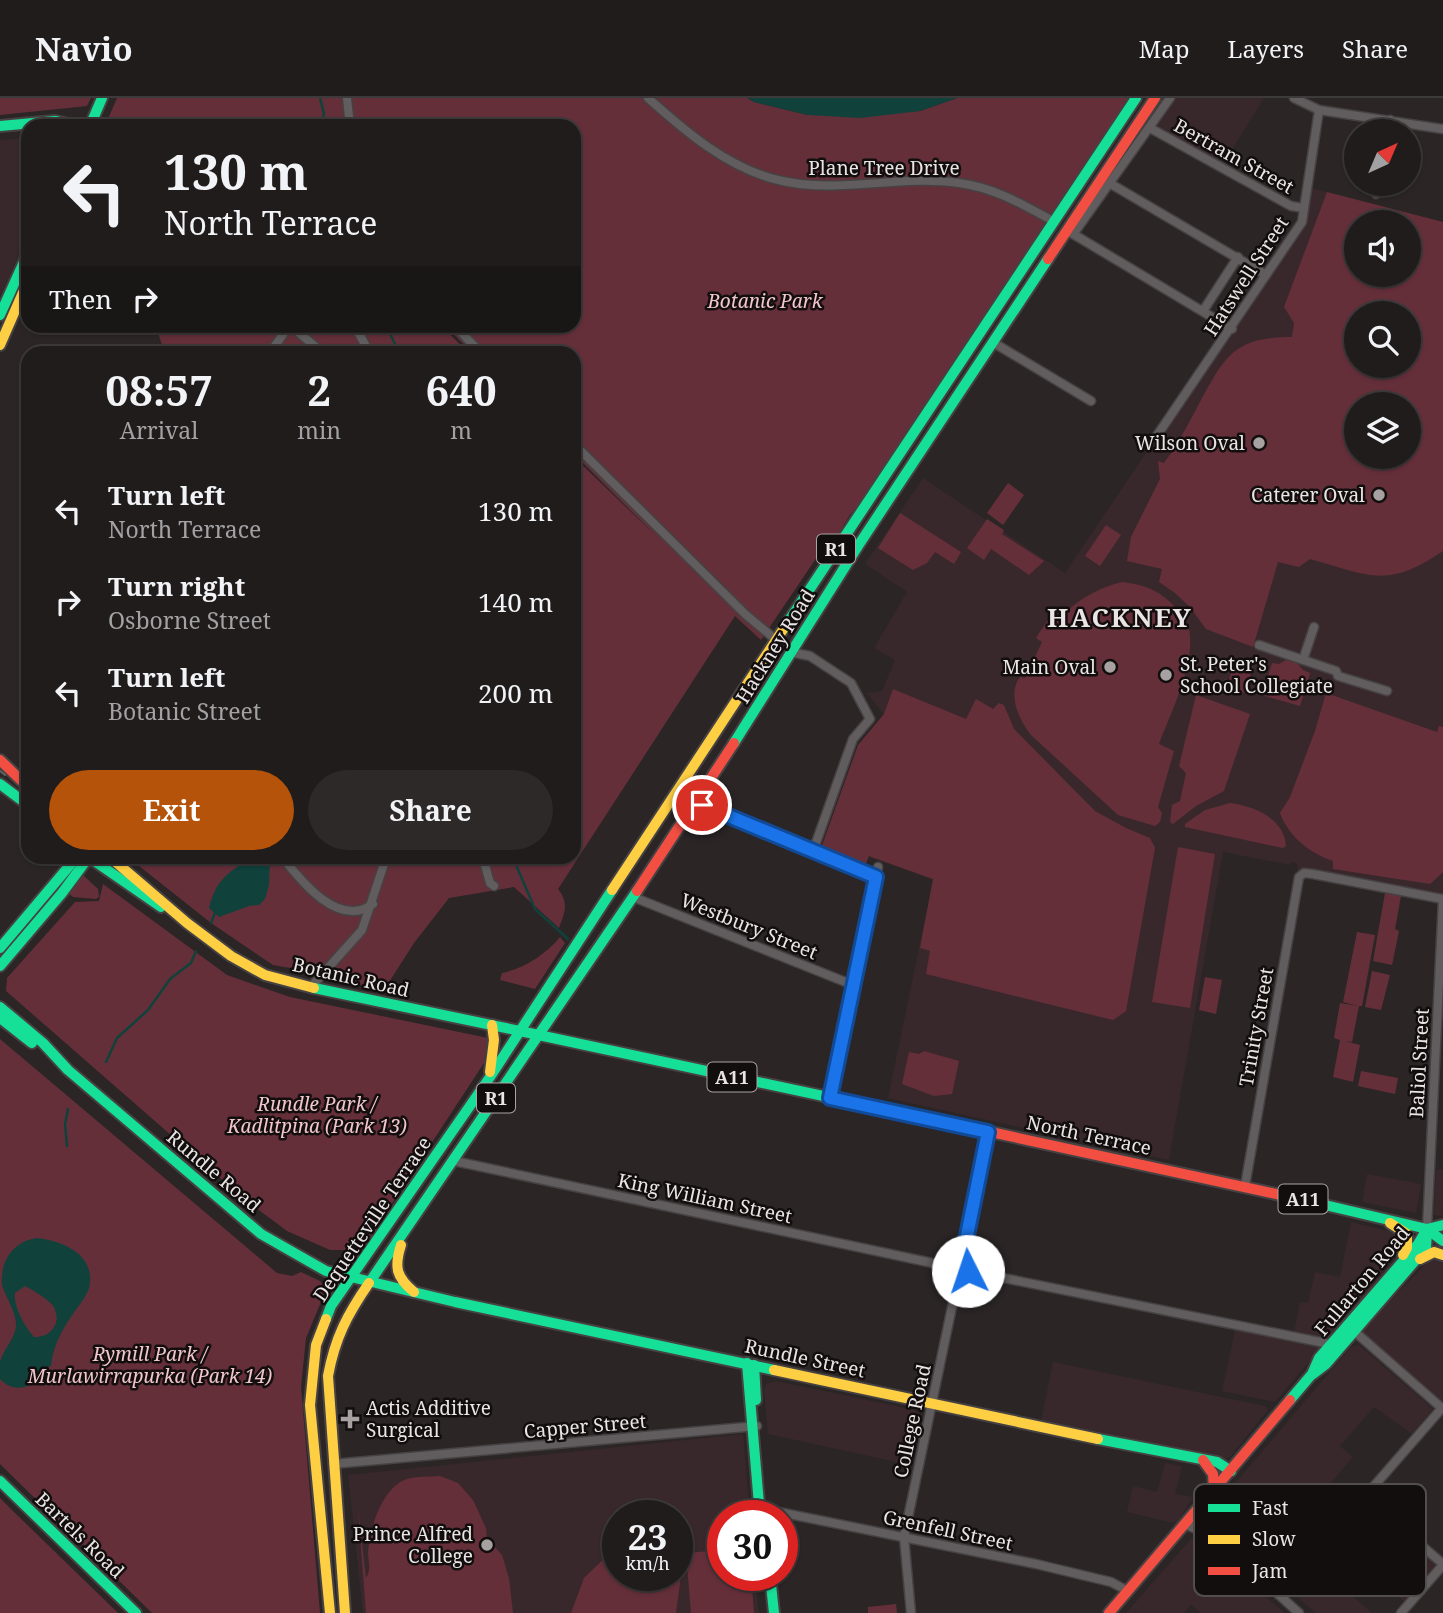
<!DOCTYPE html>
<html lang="en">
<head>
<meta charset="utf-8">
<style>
	:root { --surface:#201c1c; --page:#2d2929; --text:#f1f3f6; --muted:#a2a1a3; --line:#3d3a3b; --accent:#b45309 }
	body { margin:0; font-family:"Noto Serif",serif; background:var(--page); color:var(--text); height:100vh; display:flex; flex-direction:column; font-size:26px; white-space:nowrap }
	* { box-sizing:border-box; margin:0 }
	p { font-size:23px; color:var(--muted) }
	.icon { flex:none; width:38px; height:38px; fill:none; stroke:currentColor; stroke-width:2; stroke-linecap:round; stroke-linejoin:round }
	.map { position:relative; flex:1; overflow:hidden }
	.side { position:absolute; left:21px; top:248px; width:560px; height:518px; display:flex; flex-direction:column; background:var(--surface); border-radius:21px; box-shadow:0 2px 5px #0004,0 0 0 2px var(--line) }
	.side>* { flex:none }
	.banner { position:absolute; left:21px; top:21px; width:560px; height:214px; border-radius:21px; box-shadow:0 2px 5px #0004,0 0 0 2px var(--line); background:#201c1c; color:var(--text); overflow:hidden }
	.needle { width:46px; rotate:44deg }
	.tools { position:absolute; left:1344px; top:21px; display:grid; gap:14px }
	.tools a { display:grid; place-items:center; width:77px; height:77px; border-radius:50%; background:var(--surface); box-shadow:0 2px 5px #0004,0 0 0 2px var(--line); font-size:35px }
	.speed { position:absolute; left:602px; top:1402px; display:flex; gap:14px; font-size:35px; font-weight:700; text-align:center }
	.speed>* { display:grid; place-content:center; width:91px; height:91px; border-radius:50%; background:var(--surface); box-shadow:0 2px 5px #0004,0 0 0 2px var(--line); line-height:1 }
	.speed small { font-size:18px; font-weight:400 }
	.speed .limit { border:10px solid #d22; background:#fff; color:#111 }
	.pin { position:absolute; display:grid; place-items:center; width:60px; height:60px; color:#fff; margin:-30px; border:4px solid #fff; border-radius:50%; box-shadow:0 2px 7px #0007 }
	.me { position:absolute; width:77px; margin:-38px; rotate:356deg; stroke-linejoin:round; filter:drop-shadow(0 0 5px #0008) }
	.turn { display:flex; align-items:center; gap:24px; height:147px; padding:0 28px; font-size:32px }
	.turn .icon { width:91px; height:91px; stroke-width:2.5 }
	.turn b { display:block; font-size:49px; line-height:60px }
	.then { display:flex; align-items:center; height:66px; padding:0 28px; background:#0003; gap:14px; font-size:26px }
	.eta { display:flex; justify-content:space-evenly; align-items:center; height:119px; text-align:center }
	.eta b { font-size:42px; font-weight:700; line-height:49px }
	.cta { display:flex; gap:14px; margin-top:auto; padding:14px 28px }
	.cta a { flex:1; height:80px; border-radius:42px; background:var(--accent); color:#fff; font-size:28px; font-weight:700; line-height:80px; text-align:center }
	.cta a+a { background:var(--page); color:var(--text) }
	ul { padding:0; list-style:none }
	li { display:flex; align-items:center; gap:21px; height:91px; padding:0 28px }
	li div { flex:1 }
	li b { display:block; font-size:26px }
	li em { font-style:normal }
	header { display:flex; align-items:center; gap:42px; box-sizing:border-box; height:98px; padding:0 35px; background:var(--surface); border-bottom:2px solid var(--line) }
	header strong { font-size:33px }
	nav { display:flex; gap:38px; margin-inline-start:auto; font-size:24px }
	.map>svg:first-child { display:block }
	.built { fill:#38282b; fill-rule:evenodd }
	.green { fill:#652f3a; fill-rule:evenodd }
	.water { fill:#10413b; fill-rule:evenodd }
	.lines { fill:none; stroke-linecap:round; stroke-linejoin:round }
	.stream { stroke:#10413b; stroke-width:2.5 }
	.street-casing { stroke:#464243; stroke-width:11 }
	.fast-casing { stroke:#464243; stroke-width:14 }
	.slow-casing { stroke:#464243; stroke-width:14 }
	.jam-casing { stroke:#464243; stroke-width:14 }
	.street { stroke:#615c5d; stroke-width:8 }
	.fast { stroke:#16e098; stroke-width:10 }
	.slow { stroke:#ffcf43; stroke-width:10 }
	.jam { stroke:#f24e42; stroke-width:10 }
	.tram { stroke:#666162; stroke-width:2 }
	.route-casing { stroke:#114b97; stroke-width:18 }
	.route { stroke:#1a73e8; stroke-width:12 }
	.poi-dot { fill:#a8a1a2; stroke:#120e0e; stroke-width:2.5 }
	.labels { text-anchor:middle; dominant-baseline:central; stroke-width:5; stroke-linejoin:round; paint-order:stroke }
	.shield { fill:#120e0e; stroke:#aaa4a4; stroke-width:2 }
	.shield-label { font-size:18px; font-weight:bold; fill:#ebe4e5 }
	.street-label { font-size:19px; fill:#ebe4e5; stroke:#120e0e }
	.park-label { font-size:19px; font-style:italic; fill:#f2c6cc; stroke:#120e0e }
	.poi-label { font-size:19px; fill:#ebe4e5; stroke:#120e0e; text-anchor:end }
	.district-label { font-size:26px; font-weight:bold; letter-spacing:2px; fill:#ebe4e5; stroke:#120e0e }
	.key { fill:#120e0e; stroke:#534e4e; stroke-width:2 }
	.key-label { font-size:19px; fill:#ebe4e5 }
</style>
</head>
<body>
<header>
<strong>Navio</strong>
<nav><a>Map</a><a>Layers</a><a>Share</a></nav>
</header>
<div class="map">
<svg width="1443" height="1515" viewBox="0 0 1443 1515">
	<rect width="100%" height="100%" fill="#2b2526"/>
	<g class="built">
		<path d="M1170,0H1264L1221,69L1150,30Z"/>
		<path d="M28,40V136L0,198V42Z"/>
		<path d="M1307,89L1443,124V799L1298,776L1297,765L1290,764V767L1223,754L1169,1062L888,1000L933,782L869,759L831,725L859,646L884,617L867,595L882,593L895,562L874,550L907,494L865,466L923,380L1065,475L1302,124ZM1356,124H1409V177H1356ZM1356,215H1409V268H1356ZM1356,306H1409V359H1356Z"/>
		<path d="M1443,1071V1118L1434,1117L1436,1072Z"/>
		<path d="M1367,1076L1421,1086L1416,1115L1362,1104Z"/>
		<path d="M1351,1124L1396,1135L1401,1137L1404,1145L1374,1187L1275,1304L1222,1293L1236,1228L1293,1239L1300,1204L1308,1205L1315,1174L1340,1179Z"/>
		<path d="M1442,1160L1443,1161V1306L1362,1237L1361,1232L1428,1164Z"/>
		<path d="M1359,1247L1433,1311L1412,1336L1374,1309L1340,1348L1353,1359L1293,1429L1316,1448L1284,1485H1282L1226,1436L1222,1423L1220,1403L1351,1249Z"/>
		<path d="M1053,1264L1265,1308L1268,1312L1230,1359L1224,1361L1041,1324Z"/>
		<path d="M776,1283L915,1312L917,1315L906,1366L768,1336L764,1293L766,1286Z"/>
		<path d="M743,1336L750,1417L723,1418V1477H755L759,1515H363L348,1377ZM618,1418H677V1477H618Z"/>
		<path d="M1165,1365L1182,1368L1175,1396L1193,1399L1178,1423L1173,1425L1127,1414L1133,1388L1157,1394Z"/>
		<path d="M1384,1422L1437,1468L1406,1505L1358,1463L1338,1486L1372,1515H1316L1293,1495L1338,1436L1358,1453Z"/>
		<path d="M1191,1441H1197L1285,1515H1201L1191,1507L1184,1515H1126Z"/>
	</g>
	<g class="green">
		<path d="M0,0H91L87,8L0,17Z"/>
		<path d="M117,0H747L754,4L808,17L920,13L957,0H1129L859,408C842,419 840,448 821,453L761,542L735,518L558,791C569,805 565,814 559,830L514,789L449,800L414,845L384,892L323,879L319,875L273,867L211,825L129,760H574V359L660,442L574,356V256L473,255L445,228H574V28H105Z"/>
		<path d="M1327,94L1443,124V453C1387,491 1371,478 1310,461L1299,469L1278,464L1253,549L1206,531L1190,509L1175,495L1159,484L1162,471L1127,463L1131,439L1160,381L1158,363L1164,365L1172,354C1182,337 1192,320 1201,302C1226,256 1236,239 1292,239L1294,225L1284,209ZM1356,124H1409V177H1356ZM1356,215H1409V268H1356ZM1356,306H1409V359H1356Z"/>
		<path d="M141,228H441L469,255H165L158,235Z"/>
		<path d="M1008,385L1024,397L1003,427L987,415Z"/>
		<path d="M900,415L961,454L954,466L935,454L927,465L913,472L878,450Z"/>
		<path d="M987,421L1004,432L1002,436L1044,463L1029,477L991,451L984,462L967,450Z"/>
		<path d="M1106,427L1121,437L1100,468L1085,458Z"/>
		<path d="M1122,484C1141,486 1157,491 1171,505C1178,511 1187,521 1189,531C1196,566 1171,614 1159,646L1174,653L1158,709L1162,715L1160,724L1155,728L1118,717L1031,637C1019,622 1007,596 1020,579L1025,580L1042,544L1036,540L1051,517L1058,522C1075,503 1097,490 1122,484Z"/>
		<path d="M1231,561L1253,568L1245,595L1223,588L1225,581L1229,582L1232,572L1228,570Z"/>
		<path d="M1286,562L1297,565L1303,572L1310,575L1300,608L1265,598L1263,594L1272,565L1279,566Z"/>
		<path d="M893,591L966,621L976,601L993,611L999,605L1004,607L1014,631L1095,713L1126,730L1150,740L1155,750L1126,913L1113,922L926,876L930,853L920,850L933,781L869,758L864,771L820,753L858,647L884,616Z"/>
		<path d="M1326,595L1437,634L1439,628L1443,629V774L1430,786L1333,771V763C1310,755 1289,739 1280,715L1290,699L1315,633Z"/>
		<path d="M1196,597L1250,616L1224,693L1196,708L1173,726L1170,724L1172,707L1180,703L1186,675L1179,668Z"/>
		<path d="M1230,705C1254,708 1284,720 1286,748L1283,750L1185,729V726L1205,712Z"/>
		<path d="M1178,749L1215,756L1190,910L1152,904Z"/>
		<path d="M83,777L98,791L99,799L96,801L73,799L68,795Z"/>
		<path d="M103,786L227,877L290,899L488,940L484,965L364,1148L351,1152H330L287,1133L243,1100L6,893L7,880L75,804L99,803Z"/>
		<path d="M1385,795L1401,798L1395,831L1399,833L1392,867L1373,863Z"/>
		<path d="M1357,834L1375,837L1362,908H1359L1352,944L1345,943L1360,947L1353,984L1333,979L1340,942L1334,940L1340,905L1358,908L1343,904Z"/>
		<path d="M560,839L565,845L535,891L500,882L502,875C525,870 545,857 560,839Z"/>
		<path d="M1372,873L1390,877L1381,912L1365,909Z"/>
		<path d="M1205,879L1222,882L1216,916L1199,912Z"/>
		<path d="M0,941L277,1175L292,1178L301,1174L320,1183L326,1192L306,1240L301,1289L320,1515H152L0,1366Z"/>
		<path d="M924,953L959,963L952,996L934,998L902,986L909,954L919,956Z"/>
		<path d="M1361,973L1398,980L1395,996L1358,988Z"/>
		<path d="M440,1378L458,1385L473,1402L486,1430L487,1440L502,1457L509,1480L513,1515H366L358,1411L366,1480C372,1470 368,1465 368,1454C370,1430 382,1389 407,1381C417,1378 430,1379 440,1378Z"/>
		<path d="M0,1400L15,1415L118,1515H0Z"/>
		<path d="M618,1447V1477H677V1457L680,1485L676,1515H571L584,1480Z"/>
		<path d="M723,1452V1477H751L754,1515H691L686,1455Z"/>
		<path d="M896,1506L897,1515H868V1509Z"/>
	</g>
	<g class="water">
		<path d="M748,0H957L920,13L860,20L808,17L754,4Z"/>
		<path d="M251,760H270L269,787L265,801L259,807L249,808L219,819L209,810C216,782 227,775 251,760Z"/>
		<path d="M37,1140C63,1143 97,1157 89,1190C86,1199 80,1206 75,1213C63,1230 53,1247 51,1268C41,1271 33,1274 32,1286C21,1292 9,1291 0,1281C0,1276 0,1269 0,1264C3,1252 14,1242 16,1229C17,1215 6,1200 2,1187C0,1162 14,1143 37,1140ZM25,1188C34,1193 47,1200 53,1208C63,1224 51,1240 34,1239C25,1229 13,1208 15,1195Z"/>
	</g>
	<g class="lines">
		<g class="stream">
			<path d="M320,28L324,16L320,0"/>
			<path d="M386,228L400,256"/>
			<path d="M513,760L535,811L568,841"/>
			<path d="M211,825L216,812"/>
			<path d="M106,964L117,940L148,912L170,881L191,865L196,853"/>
			<path d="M67,1048L65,1026L68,1011"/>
		</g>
		<defs>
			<g id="street">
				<path d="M347,0L350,28"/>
				<path d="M648,0C686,34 728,70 778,82C838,97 899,76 959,85C995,90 1022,106 1053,123"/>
				<path d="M1294,0L1319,12L1443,31"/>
				<path d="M1150,30L1291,108L1304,110"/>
				<path d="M1388,33L1390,22"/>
				<path d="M1111,86L1266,177"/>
				<path d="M1376,96L1378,86"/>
				<path d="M1068,133L1232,231"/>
				<path d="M1074,135L1170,0"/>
				<path d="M1203,213L1238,159"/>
				<path d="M291,228L324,256"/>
				<path d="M355,228L370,256"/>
				<path d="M455,228L482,256"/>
				<path d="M994,245L1091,303"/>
				<path d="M269,256L289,228"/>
				<path d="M1154,342L1302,124L1319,12"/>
				<path d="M574,346L745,516L775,541"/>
				<path d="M1259,547L1336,573L1338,578L1387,593"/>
				<path d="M790,554L810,558L851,585L870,621L853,641L813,753"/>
				<path d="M1303,562L1314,529"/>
				<path d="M695,704L876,779"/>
				<path d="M283,760C301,783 339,831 373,806"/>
				<path d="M483,760L490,785L494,788"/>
				<path d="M633,799L853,887"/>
				<path d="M311,889L362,832L386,760"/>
				<path d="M829,1000L878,769"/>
				<path d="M454,1063L951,1169"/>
				<path d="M1245,1088L1299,779L1304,775L1313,776L1443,801"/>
				<path d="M1427,1131L1443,801"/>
				<circle cx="960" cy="1171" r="9"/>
				<path d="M962,1162L988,1034"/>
				<path d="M969,1173L1325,1245L1330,1248"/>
				<path d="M1354,1233L1443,1311"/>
				<path d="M333,1366L757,1328"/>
				<path d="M1365,1399L1443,1466"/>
				<path d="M759,1410L1036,1466L1111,1484L1128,1493"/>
				<path d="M1199,1410L1229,1452"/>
				<path d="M1185,1426C1226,1443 1266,1486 1299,1515"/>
				<path d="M1279,1497L1442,1310"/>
				<path d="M911,1515L904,1439L958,1180"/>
				<path d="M1401,1515L1443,1467"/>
			</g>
			<g id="fast">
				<path d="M0,28L55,23L77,28"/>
				<path d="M90,28L102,0"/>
				<path d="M0,217L28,155"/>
				<path d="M784,530L1136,0"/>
				<path d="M734,645L858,448L1048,161"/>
				<path d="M0,686L28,707"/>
				<path d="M90,760L161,809"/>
				<path d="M0,850L76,760"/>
				<path d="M0,868L62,795L88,760"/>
				<path d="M314,890L520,933"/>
				<path d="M0,909L43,945L68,972L261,1136L326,1173L455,1204L774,1272"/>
				<path d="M0,920L32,945"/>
				<path d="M520,933L963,1028"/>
				<path d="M1308,1103L1427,1131L1443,1127"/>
				<path d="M1427,1131L1443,1143"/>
				<path d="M369,1185L637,793"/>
				<path d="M326,1221L331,1208L490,979L612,792"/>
				<path d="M747,1265L760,1418"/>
				<path d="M754,1267L756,1302"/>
				<path d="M1313,1276L1326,1266L1426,1150L1427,1133"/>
				<path d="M1290,1302L1312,1276L1319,1260L1418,1146L1427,1131"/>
				<path d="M1098,1341L1217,1364L1231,1373"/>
				<path d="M0,1383L136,1515"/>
				<path d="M770,1477L774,1515"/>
			</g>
			<g id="slow">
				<path d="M0,247L28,183"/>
				<path d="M111,760L187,825L231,858L265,877L314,890"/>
				<path d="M612,792L784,530"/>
				<path d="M490,974L494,942L492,927"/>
				<path d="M1390,1125L1407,1136V1150L1403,1157"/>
				<path d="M401,1147C394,1169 396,1179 414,1194"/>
				<path d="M1420,1161L1434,1154L1443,1157"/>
				<path d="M326,1221L316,1247L310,1307L330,1515"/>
				<path d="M774,1272L1098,1341"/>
				<path d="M345,1515L328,1278C335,1240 347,1217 369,1185"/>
			</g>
			<g id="jam">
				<path d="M1048,161L1155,0"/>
				<path d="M0,662L28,689"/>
				<path d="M637,793L734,645"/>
				<path d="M963,1028L1308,1103"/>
				<path d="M1203,1362L1213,1376L1214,1392"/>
				<path d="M1109,1515L1290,1302"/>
			</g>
		</defs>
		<use href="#street" class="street-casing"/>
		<use href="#fast" class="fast-casing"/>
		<use href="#slow" class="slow-casing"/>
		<use href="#jam" class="jam-casing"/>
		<use href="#street" class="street"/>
		<use href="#fast" class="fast"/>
		<use href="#slow" class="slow"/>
		<use href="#jam" class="jam"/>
		<path class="tram" d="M0,673L5,677"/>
	</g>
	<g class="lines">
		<defs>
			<path id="route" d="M702,707L876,779L830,1000L988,1034L962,1162L968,1168V1173"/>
		</defs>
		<use href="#route" class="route-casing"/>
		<use href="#route" class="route"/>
	</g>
	<g class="poi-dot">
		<circle cx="1259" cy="345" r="7"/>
		<circle cx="1379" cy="397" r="7"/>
		<circle cx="1110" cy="569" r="7"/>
		<circle cx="1166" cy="577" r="7"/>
		<path d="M346.5 1310.5h7v7h7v7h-7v7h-7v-7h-7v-7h7z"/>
		<circle cx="487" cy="1447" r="7"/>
	</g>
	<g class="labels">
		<g class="shield">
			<rect x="817" y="436.5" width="38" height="29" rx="5"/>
			<rect x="707.5" y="964.5" width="49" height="29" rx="5"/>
			<rect x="477" y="985.5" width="38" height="29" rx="5"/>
			<rect x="1278.5" y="1086.5" width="49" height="29" rx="5"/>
		</g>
		<g class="shield-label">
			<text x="836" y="451">R1</text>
			<text x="732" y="979">A11</text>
			<text x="496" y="1000">R1</text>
			<text x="1303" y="1101">A11</text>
		</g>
		<g class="street-label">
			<text transform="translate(1234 58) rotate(29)">Bertram Street</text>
			<text x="884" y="70">Plane Tree Drive</text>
			<text transform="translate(1246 178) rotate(-57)">Hatswell Street</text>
			<text transform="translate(775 548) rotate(-58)">Hackney Road</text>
			<text transform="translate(749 828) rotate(22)">Westbury Street</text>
			<text transform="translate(351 879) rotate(13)">Botanic Road</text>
			<text transform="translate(1256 929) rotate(-80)">Trinity Street</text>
			<text transform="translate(1419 965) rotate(-87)">Baliol Street</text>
			<text transform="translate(1089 1037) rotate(12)">North Terrace</text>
			<text transform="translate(214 1073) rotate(40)">Rundle Road</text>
			<text transform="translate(705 1100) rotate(12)">King William Street</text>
			<text transform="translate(372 1121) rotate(-56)">Dequetteville Terrace</text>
			<text transform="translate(1362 1183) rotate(-50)">Fullarton Road</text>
			<text transform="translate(805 1260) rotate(12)">Rundle Street</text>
			<text transform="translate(912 1323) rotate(-78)">College Road</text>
			<text transform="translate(585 1328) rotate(-5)">Capper Street</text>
			<text transform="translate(948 1432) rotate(12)">Grenfell Street</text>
			<text transform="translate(80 1437) rotate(44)">Bartels Road</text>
		</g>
		<g class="park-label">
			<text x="765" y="203">Botanic Park</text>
			<text x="317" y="1006">Rundle Park /<tspan x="317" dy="22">Kadlitpina (Park 13)</tspan></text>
			<text x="150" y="1256">Rymill Park /<tspan x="150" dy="22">Murlawirrapurka (Park 14)</tspan></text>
		</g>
		<g class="poi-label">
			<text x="1245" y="345">Wilson Oval</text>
			<text x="1365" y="397">Caterer Oval</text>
			<text x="1180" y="566" text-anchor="start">St. Peter's<tspan x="1180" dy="22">School Collegiate</tspan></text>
			<text x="1096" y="569">Main Oval</text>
			<text x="366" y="1310" text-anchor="start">Actis Additive<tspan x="366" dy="22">Surgical</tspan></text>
			<text x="473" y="1436">Prince Alfred<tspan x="473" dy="22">College</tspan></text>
		</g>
		<g class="district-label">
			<text x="1120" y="519">HACKNEY</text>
		</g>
	</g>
	<rect x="1194" y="1386" width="232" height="112" rx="10" class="key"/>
	<rect x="1208" y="1406" width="32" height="8" fill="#16e098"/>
	<rect x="1208" y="1437" width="32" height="9" fill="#ffcf43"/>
	<rect x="1208" y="1469" width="32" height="8" fill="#f24e42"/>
	<g class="key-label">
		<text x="1252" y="1417">Fast</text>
		<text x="1252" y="1448">Slow</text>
		<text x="1252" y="1480">Jam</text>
	</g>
</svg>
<div class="tools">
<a><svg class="needle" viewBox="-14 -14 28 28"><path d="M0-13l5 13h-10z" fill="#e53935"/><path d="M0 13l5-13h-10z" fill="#a2a1a3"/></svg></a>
<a><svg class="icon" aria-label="sound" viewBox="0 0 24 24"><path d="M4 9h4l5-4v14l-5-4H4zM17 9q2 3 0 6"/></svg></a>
<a><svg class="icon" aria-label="search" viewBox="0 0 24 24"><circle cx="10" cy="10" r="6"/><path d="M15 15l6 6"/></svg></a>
<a><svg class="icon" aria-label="layers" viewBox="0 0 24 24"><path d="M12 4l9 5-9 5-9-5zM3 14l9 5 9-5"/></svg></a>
</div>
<div class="speed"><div>23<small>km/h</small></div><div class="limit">30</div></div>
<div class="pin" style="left:702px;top:707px;background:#d93025"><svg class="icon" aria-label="arrive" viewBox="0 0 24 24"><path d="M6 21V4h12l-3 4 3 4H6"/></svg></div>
<svg class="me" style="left:968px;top:1173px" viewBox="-20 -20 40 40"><circle r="19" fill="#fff"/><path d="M0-13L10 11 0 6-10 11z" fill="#1a73e8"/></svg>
<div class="banner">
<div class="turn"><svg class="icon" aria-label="left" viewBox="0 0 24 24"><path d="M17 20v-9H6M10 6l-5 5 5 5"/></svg><div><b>130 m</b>North Terrace</div></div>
<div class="then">Then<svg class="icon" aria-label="right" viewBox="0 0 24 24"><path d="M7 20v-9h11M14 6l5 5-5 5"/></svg></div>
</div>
<section class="side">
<div class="eta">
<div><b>08:57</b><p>Arrival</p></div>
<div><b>2</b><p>min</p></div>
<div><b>640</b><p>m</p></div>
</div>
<ul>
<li><svg class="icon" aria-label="left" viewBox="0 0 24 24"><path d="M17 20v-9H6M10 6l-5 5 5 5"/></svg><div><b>Turn left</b><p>North Terrace</p></div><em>130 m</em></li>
<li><svg class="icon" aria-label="right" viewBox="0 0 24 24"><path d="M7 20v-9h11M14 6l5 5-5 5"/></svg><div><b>Turn right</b><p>Osborne Street</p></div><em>140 m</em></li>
<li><svg class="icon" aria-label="left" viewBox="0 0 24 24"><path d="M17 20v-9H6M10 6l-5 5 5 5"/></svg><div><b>Turn left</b><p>Botanic Street</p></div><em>200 m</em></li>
</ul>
<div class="cta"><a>Exit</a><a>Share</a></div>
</section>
</div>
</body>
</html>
